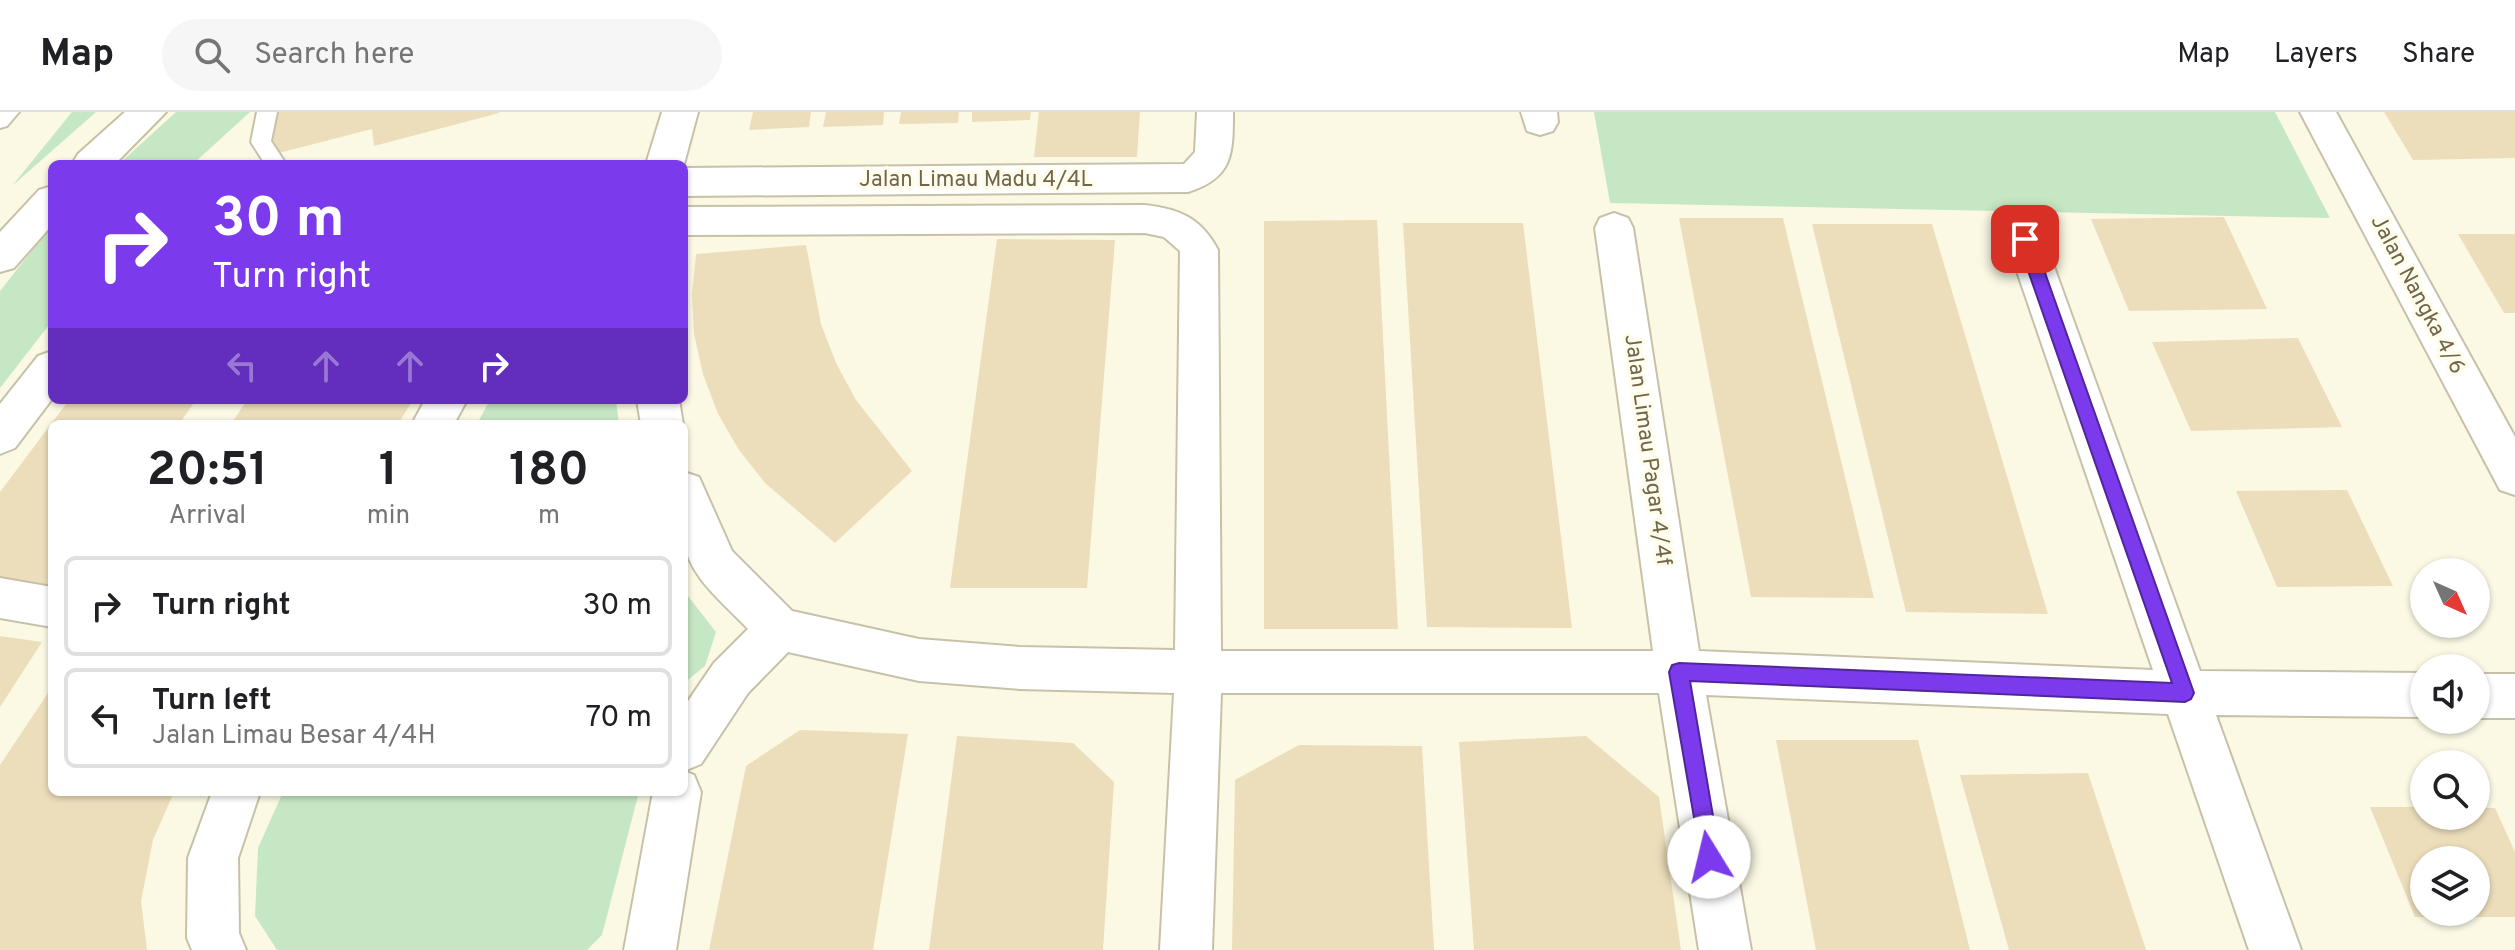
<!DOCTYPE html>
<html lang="en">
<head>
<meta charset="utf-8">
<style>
	:root { --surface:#fff; --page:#f6f6f6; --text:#202124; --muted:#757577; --line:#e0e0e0 }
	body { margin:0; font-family:Overpass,sans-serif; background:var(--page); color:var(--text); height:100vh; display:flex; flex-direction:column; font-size:30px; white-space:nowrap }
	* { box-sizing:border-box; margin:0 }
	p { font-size:26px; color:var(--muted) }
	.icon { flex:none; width:44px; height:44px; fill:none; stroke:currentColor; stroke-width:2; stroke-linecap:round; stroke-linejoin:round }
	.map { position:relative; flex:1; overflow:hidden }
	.panel { position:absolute; left:48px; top:308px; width:640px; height:376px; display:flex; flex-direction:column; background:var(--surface); border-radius:12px; box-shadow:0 2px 6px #0004 }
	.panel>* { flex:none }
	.guide { position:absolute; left:48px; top:48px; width:640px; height:244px; border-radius:12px; box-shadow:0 2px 6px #0004; background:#7c3aed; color:#fff; overflow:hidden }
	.needle { width:52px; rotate:135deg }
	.fabs { position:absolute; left:2410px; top:446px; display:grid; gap:16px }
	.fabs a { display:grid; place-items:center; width:80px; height:80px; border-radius:50%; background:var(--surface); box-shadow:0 2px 6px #0004; font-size:40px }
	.pin { position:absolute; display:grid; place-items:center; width:68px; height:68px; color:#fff; margin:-34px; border-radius:16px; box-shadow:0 4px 12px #0006 }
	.me { position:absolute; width:88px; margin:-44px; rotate:351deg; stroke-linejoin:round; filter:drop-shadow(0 0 6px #0008) }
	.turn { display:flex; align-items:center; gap:28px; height:168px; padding:0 32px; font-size:36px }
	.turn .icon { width:104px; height:104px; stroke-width:2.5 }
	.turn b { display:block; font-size:56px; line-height:68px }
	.lanes { display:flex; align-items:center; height:76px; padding:0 32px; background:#0003; justify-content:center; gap:40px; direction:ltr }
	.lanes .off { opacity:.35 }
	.eta { display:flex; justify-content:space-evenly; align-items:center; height:136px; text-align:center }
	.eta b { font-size:48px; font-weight:700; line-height:56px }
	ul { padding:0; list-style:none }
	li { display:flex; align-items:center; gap:24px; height:100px; margin:0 16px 12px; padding:0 16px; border:4px solid var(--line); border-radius:12px }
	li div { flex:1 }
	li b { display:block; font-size:30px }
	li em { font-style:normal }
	header { display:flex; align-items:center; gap:48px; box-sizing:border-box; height:112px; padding:0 40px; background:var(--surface); border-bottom:2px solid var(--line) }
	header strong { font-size:38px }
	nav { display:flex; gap:44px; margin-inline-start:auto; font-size:28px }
	.search { width:560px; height:72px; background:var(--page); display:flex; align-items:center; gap:20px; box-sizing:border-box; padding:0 28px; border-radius:44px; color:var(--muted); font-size:30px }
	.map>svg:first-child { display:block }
	.green { fill:#c6e7c3 }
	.building { fill:#ecdebb; fill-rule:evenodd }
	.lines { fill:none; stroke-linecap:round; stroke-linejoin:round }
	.lane-casing { stroke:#c8c1a9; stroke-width:4 }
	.street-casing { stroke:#c8c1a9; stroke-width:4 }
	.secondary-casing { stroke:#c9c0a4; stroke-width:4 }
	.lane { fill:#fff; fill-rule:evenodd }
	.street { fill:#fff; fill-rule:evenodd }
	.secondary { fill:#fff; fill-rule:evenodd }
	.route { fill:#7c3aed; stroke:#51269a; stroke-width:2 }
	.labels { text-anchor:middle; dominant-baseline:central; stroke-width:7; stroke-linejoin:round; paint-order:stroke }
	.street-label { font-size:22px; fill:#71654b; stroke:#fefcea }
</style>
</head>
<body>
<header>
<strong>Map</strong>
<div class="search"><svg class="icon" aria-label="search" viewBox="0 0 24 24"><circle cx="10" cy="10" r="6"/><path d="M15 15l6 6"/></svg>Search here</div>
<nav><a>Map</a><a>Layers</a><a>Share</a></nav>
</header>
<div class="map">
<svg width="2515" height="838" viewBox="0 0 2515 838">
	<rect width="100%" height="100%" fill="#fbf9e4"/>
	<g class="green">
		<path d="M72,0H96L12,74Z"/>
		<path d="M176,0H250L193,52H119Z"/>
		<path d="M1594,0H2275L2330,106L1610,91Z"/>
		<path d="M52,113V209L0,276V179Z"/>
		<path d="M490,288H616L619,312H477Z"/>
		<path d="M684,479L716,520L705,554L684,571Z"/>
		<path d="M283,680H639L602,823L587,838H277L255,804L258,736Z"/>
	</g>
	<g class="building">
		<path d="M268,0H499V1L374,34L372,17L271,43Z"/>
		<path d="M753,0H811L809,15L749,18Z"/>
		<path d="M826,0H884L883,13L823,15Z"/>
		<path d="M901,0H959L958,11L899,12Z"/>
		<path d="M972,0H1031L1030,8L972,10Z"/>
		<path d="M1039,0H1140L1137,45H1034Z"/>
		<path d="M2384,0H2515V46L2413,48Z"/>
		<path d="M2224,105L2267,197L2129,199L2091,107Z"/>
		<path d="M1679,106H1783L1874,486L1751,485Z"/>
		<path d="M1377,108L1398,517H1264V109Z"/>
		<path d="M1403,111H1523L1572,516L1427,515Z"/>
		<path d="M1812,112H1932L2048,502L1906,500Z"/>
		<path d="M2458,122H2515V201H2504Z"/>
		<path d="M997,127L1115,128L1087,476H950Z"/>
		<path d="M806,133L821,212L836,251L856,288L912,359L835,431L765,371L739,338L718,302L703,262L694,222L692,182L696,142Z"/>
		<path d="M2298,226L2342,315L2191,319L2152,230Z"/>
		<path d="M69,288H196L179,312H52V482L0,474V380Z"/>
		<path d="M247,288H413L398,312H231Z"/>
		<path d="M2347,378L2393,474L2277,475L2236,379Z"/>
		<path d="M0,524L42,530L0,595Z"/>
		<path d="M52,575V680H174L153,728L141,789L147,838H0V653Z"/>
		<path d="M800,618L908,622L873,838H709L746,654Z"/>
		<path d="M957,624L1073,631L1114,670L1103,838H929Z"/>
		<path d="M1586,624L1659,685L1681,838H1474L1459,630Z"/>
		<path d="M1776,628H1918L1970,838H1816Z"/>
		<path d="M1299,633L1422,634L1434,838H1232L1235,668Z"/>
		<path d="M2088,661L2146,838H2009L1960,663Z"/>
		<path d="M2370,695H2424V704H2476V696H2495L2515,740V805H2415ZM2424,748H2476V800H2424Z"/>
	</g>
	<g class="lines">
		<defs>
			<g id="lane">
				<path d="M0,0H19L7,14L0,16Z"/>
				<path d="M257,0H277L271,29L286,52H265L251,30Z"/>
			</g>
			<g id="street">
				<path d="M662,0H698L684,52H646Z"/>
				<path d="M1197,0H1233C1233,42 1233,66 1188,80L684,84V56L1184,52L1195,40Z"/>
				<path d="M1521,0H1557L1558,10L1553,19L1540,23L1527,19Z"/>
				<path d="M2300,0H2336L2515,325V383L2500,378Z"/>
				<path d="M1145,93C1180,97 1201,106 1218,138L1221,539H1653L1595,116L1600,106L1614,101L1628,106L1633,116L1699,539L2153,558L2006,127L2011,117L2025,112L2039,117L2044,127L2200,559L2424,561V605L2216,603L2301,838H2249L2168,602L1706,583L1751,838H1699L1659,581H1221L1212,838H1160L1174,581L1020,577L919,569L788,540L748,581L701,652L684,659V595L714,551L748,517C725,492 688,465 684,428C682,406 684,382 684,360L699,365L732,439L792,499L919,527L1020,535L1175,538L1180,139L1164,125L1145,121L684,123V95Z"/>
				<path d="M52,239V287L15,336L0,342V292L38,244Z"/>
				<path d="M425,288H467L454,312H412Z"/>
				<path d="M637,288H679L683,312H641Z"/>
				<path d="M0,466L52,475V515L0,506Z"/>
				<rect x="2476" y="562" width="39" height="44"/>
				<path d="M684,659L694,663L701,680L676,838H624L653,680H684Z"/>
				<path d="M212,680H260L238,746L239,821L246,838H192L187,826L188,746Z"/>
			</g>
			<g id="secondary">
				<path d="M125,0H166L115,52H72L78,42Z"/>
				<path d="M52,74V113L14,156L0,160V120L39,78Z"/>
			</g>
		</defs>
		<use href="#lane" class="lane-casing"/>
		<use href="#street" class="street-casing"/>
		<use href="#secondary" class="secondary-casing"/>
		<use href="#lane" class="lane"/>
		<use href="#street" class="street"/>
		<use href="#secondary" class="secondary"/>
	</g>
	<path class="route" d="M2025,121L2033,127L2194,581L2191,587L2185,590L1690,569L1720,745L1717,752L1709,755L1702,752L1669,560L1672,553L1679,551L2172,571L2017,127Z"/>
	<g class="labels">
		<g class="street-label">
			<text x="976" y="68">Jalan Limau Madu 4/4L</text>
			<text transform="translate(2417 183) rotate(62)">Jalan Nangka 4/6</text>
			<text transform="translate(1647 338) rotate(82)">Jalan Limau Pagar 4/4f</text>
		</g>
	</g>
</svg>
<div class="fabs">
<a><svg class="needle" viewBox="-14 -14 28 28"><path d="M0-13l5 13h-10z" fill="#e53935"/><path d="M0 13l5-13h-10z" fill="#757577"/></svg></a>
<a><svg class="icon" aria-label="sound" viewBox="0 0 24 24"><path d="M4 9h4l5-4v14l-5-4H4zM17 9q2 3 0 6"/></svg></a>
<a><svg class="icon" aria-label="search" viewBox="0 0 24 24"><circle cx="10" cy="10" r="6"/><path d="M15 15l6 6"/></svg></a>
<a><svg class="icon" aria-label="layers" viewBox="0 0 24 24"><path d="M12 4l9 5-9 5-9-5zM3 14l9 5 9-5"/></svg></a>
</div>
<div class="pin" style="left:2025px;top:127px;background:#d93025"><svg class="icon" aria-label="arrive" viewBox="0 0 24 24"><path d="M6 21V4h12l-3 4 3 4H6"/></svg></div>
<svg class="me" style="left:1709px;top:745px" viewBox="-20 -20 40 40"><circle r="19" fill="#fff"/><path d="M0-13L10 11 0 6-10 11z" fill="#7c3aed"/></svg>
<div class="guide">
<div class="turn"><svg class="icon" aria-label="right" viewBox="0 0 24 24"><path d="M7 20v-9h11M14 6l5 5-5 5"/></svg><div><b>30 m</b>Turn right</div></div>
<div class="lanes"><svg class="icon off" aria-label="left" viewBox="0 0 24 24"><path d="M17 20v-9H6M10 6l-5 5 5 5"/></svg><svg class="icon off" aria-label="ahead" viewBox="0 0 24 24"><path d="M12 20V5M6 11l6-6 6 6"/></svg><svg class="icon off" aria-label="ahead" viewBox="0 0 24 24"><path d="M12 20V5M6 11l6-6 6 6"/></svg><svg class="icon" aria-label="right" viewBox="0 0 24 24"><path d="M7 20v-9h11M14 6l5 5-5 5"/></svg></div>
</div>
<section class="panel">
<div class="eta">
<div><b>20:51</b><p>Arrival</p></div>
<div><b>1</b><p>min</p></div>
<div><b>180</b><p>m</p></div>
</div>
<ul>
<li><svg class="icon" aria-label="right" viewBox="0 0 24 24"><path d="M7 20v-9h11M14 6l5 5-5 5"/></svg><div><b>Turn right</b></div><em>30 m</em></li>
<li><svg class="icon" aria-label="left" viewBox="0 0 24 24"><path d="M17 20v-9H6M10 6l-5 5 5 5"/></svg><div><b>Turn left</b><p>Jalan Limau Besar 4/4H</p></div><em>70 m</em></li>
</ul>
</section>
</div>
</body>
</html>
